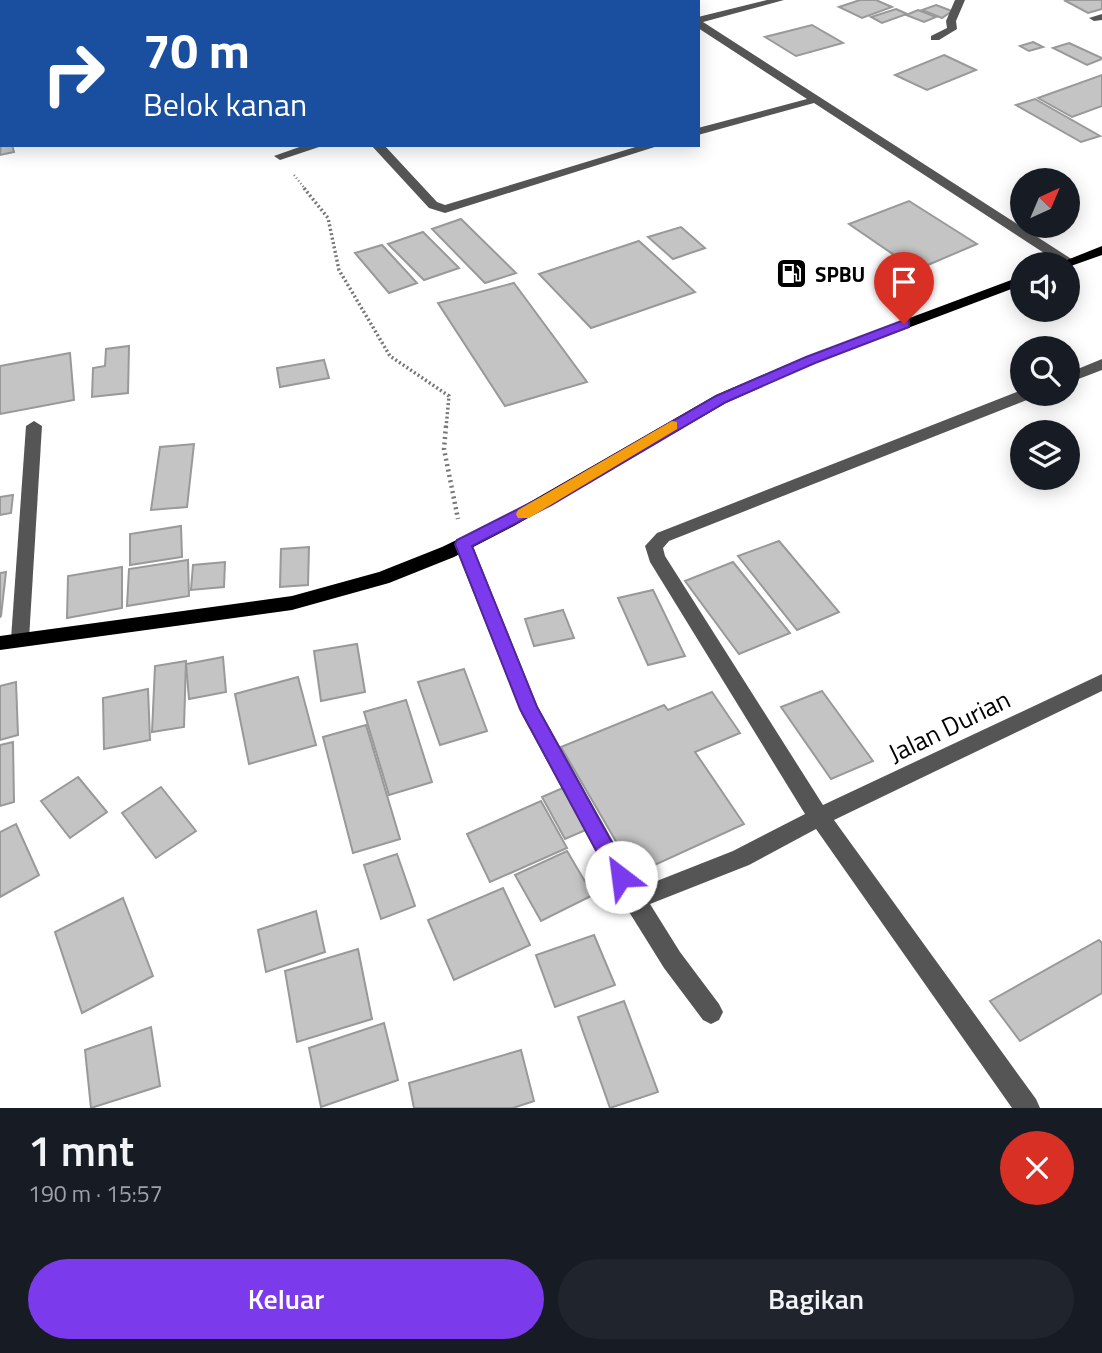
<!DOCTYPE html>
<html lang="id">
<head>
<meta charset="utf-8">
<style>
	:root { --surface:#171b24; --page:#20242c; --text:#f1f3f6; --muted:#9ea1a6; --accent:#7c3aed }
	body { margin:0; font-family:"Titillium Web",sans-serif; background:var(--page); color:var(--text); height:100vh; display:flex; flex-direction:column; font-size:26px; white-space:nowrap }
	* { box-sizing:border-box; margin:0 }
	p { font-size:23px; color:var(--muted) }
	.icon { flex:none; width:38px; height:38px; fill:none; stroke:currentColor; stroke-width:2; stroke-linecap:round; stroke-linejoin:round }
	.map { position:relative; height:1108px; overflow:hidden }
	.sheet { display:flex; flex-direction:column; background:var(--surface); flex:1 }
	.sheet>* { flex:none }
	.hud { position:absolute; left:0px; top:0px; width:700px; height:147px; box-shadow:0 4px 18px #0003; background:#1a4fa0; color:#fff; overflow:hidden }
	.needle { width:46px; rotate:44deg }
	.buttons { position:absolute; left:1010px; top:168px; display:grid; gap:14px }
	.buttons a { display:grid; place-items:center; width:70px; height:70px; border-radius:50%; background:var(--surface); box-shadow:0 4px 18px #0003; font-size:35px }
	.pin { position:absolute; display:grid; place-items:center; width:60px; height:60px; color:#fff; margin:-72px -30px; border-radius:50% 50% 50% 0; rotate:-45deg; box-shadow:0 0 7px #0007 }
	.pin .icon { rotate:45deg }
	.me { position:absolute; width:77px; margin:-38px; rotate:330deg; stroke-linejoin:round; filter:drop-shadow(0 0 5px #0008) }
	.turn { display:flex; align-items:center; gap:24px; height:147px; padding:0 28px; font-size:32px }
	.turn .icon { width:91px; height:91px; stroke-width:2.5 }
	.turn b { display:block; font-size:49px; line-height:60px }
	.round { display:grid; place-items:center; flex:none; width:74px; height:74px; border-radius:37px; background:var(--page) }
	.overview { display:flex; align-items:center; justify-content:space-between; height:119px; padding:0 28px }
	h1 { font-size:42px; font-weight:600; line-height:52px }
	.primary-button { display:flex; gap:14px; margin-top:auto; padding:14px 28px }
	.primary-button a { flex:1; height:80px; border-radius:42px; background:var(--accent); color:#fff; font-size:28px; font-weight:600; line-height:80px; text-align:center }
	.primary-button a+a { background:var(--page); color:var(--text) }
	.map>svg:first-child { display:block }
	.building { fill:#c4c4c4; stroke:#999; stroke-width:2 }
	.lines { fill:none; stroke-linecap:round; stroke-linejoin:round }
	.path-far2 { stroke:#777; stroke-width:2.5; stroke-dasharray:1 2.5; stroke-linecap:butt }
	.path-far1 { stroke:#777; stroke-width:3.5; stroke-dasharray:2 2.5; stroke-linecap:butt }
	.path { stroke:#777; stroke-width:4.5; stroke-dasharray:2 3.5; stroke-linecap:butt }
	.minor { fill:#555; fill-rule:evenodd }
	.major { fill:#000; fill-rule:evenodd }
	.route { fill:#7c3aed; stroke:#51269a; stroke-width:2 }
	.slow { fill:#f59e0b }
	.labels { text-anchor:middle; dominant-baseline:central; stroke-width:5; stroke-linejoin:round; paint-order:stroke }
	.far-poi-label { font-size:21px; font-weight:bold; fill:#000; stroke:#fff; text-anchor:start }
	.street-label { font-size:26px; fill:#000; stroke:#fff }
</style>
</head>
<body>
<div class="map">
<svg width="1102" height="1108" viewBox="0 0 1102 1108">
	<rect width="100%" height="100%" fill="#fff"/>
	<g class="building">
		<path d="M286,0H447L446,2Z"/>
		<path d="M860,0H876L892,7L862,18L839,7Z"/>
		<path d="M1064,0H1102V9L1088,13Z"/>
		<path d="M936,5L952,11L942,18L922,10Z"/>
		<path d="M896,9L907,14L882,23L871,17Z"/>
		<path d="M918,10L936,17L924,22L906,15Z"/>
		<path d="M812,25L843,43L796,56L765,37Z"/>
		<path d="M1033,42L1043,47L1029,51L1020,46Z"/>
		<path d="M1069,43L1102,58V59L1087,65L1053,48Z"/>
		<path d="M944,55L976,70L927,90L895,75Z"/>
		<path d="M1102,75V106L1072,117L1038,98Z"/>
		<path d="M1035,99L1100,136L1081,142L1016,105Z"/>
		<path d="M2,132V145H12L14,152L0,155Z"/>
		<path d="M909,201L977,244L916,270L849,224Z"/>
		<path d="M461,219L516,273L485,283L432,229Z"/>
		<path d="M681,227L705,248L673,259L648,237Z"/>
		<path d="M423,232L459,268L424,280L388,244Z"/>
		<path d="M639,241L695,292L591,328L539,274Z"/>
		<path d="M382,245L417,283L389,293L355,253Z"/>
		<path d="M514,283L587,382L505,406L438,303Z"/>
		<path d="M129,346L128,393L92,397L93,368L105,366L106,349Z"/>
		<path d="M70,353L74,400L0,414V366Z"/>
		<path d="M324,360L329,378L280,387L277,368Z"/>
		<path d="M194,444L187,507L151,510L160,447Z"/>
		<path d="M13,495L11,513L0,515V497Z"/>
		<path d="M181,526L182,557L130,565V534Z"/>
		<path d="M779,541L839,612L797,630L738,556Z"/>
		<path d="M309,547L308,585L280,587L281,549Z"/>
		<path d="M188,560L189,596L127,606L129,569Z"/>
		<path d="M225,562L224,587L191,590L193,565Z"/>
		<path d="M733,562L790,633L739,654L685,581Z"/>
		<path d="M122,567V608L67,618L68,576Z"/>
		<path d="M6,572L1,616L0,617V573Z"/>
		<path d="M653,590L685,656L648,665L618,598Z"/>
		<path d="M563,610L574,638L534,646L525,619Z"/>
		<path d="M357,644L365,692L321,701L314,651Z"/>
		<path d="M223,657L226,692L189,699L186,664Z"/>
		<path d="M186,661L184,727L152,732L155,666Z"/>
		<path d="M464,669L487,731L440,745L418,682Z"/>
		<path d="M298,677L316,745L249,764L235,694Z"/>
		<path d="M16,682L18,735L0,740V686Z"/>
		<path d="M148,689L150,740L104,749L103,698Z"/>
		<path d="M822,691L873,761L831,779L781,707Z"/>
		<path d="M712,692L740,733L695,752L744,824L635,874L561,747L664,705L668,710Z"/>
		<path d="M406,700L432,782L389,795L364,712Z"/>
		<path d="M366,725L400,839L353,853L323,737Z"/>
		<path d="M13,742L14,802L0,806V745Z"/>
		<path d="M78,777L107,812L70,838L41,801Z"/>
		<path d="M161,787L196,831L156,858L122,813Z"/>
		<path d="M565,787L588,829L565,839L542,797Z"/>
		<path d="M541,801L567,848L490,882L467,834Z"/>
		<path d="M16,824L39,875L0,897V832Z"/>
		<path d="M567,851L593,895L541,921L515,875Z"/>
		<path d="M397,854L415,906L381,919L364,865Z"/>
		<path d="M503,888L530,945L454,980L428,920Z"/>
		<path d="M123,898L153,976L82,1013L55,932Z"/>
		<path d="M316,911L325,952L266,972L258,930Z"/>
		<path d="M594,935L615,985L555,1007L536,955Z"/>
		<path d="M1099,940L1102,943V993L1020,1041L990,1001Z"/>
		<path d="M358,949L372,1019L297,1042L285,971Z"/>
		<path d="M624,1001L658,1092L610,1108L578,1017Z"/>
		<path d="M384,1023L398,1080L321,1107L309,1048Z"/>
		<path d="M151,1027L160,1086L91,1108L85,1050Z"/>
		<path d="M521,1050L534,1101L513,1108H414L409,1083Z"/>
	</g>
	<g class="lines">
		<path class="path-far2" d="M294,175L306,190"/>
		<path class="path-far1" d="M304,188L328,218L339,270L390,356L449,396L446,428"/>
		<path class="path" d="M446,426L444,449L458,519"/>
		<g class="minor">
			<path d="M662,0H673L674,2H663Z"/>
			<path d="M767,0H784L703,22L1073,260V266L1061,264L814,103L698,135V128L807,99L698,28V17Z"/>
			<path d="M955,0H965L956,21L957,29L939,40H931V36L947,28L946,21Z"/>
			<path d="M1102,14V20L1094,21L1089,18Z"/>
			<rect x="0" y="92" width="2" height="6"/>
			<path d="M305,145H325L280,160L274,156Z"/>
			<path d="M371,145H384L437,202L445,205L642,145H661L445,213L429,208Z"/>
			<path d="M1102,359V370L1068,383V373Z"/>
			<path d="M1022,390V394H1035L1032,398L669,541L663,548L665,556L823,805L1102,674V691L834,820L1036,1099L1040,1108H1012L816,829L749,865L650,904L680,952L719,1004L723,1012L719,1020L711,1024L703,1020L664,968L626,907L522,715L454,544L457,539H469L472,544L538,707L639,888L733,851L805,814L650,562L645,546L657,533Z"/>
			<path d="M34,421L42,426L29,639L27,644L20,646L13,644L11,639L26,426Z"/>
		</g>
		<g class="major">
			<path d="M1102,246V255L1068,267V264H1057Z"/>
			<path d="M1022,276V285L815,363L726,403L514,526L454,557L389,583L292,610L0,650V636L292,596L379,572L442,547L502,518L716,395L805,357Z"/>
		</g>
	</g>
	<path class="route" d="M904,320L909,321V327L815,363L726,402L551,505L472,546L537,707L631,877L628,884L621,887L614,884L520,709L455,544L457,540L540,498L716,396L806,357Z"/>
	<path class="slow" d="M672,421L677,422V429L529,518H518L516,514L518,510Z"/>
	<defs>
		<symbol id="fuel-square" viewBox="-11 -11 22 22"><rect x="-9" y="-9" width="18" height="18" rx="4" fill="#000" stroke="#fff"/><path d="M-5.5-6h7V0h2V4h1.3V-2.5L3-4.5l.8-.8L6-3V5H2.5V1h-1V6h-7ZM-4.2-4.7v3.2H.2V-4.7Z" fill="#fff"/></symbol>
	</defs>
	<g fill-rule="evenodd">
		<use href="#fuel-square" x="774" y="256" width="35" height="35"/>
	</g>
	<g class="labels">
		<g class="far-poi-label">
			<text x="815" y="274">SPBU</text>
		</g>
		<g class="street-label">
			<text transform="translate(949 726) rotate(-26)">Jalan Durian</text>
		</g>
	</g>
</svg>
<div class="buttons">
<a><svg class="needle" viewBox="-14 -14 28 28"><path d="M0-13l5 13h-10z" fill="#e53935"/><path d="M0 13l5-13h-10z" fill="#9ea1a6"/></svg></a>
<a><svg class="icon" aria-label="sound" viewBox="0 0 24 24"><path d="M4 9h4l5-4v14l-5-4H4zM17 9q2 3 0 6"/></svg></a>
<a><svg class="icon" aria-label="search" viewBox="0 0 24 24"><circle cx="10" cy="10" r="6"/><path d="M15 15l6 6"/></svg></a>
<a><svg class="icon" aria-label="layers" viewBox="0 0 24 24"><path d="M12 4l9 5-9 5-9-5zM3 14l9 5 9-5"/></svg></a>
</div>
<div class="pin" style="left:904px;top:324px;background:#d93025"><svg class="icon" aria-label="arrive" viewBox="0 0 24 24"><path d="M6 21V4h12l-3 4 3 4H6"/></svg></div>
<svg class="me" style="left:621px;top:877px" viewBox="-20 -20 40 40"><circle r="19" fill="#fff"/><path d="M0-13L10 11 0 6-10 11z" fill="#7c3aed"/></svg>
<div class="hud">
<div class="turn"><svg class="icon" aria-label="right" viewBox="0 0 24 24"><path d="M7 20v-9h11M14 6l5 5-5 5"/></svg><div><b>70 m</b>Belok kanan</div></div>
</div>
</div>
<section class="sheet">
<div class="overview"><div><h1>1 mnt</h1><p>190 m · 15:57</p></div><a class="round" style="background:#d93025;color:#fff"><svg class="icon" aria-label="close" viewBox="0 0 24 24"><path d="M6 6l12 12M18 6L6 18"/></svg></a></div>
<div class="primary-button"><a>Keluar</a><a>Bagikan</a></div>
</section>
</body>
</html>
